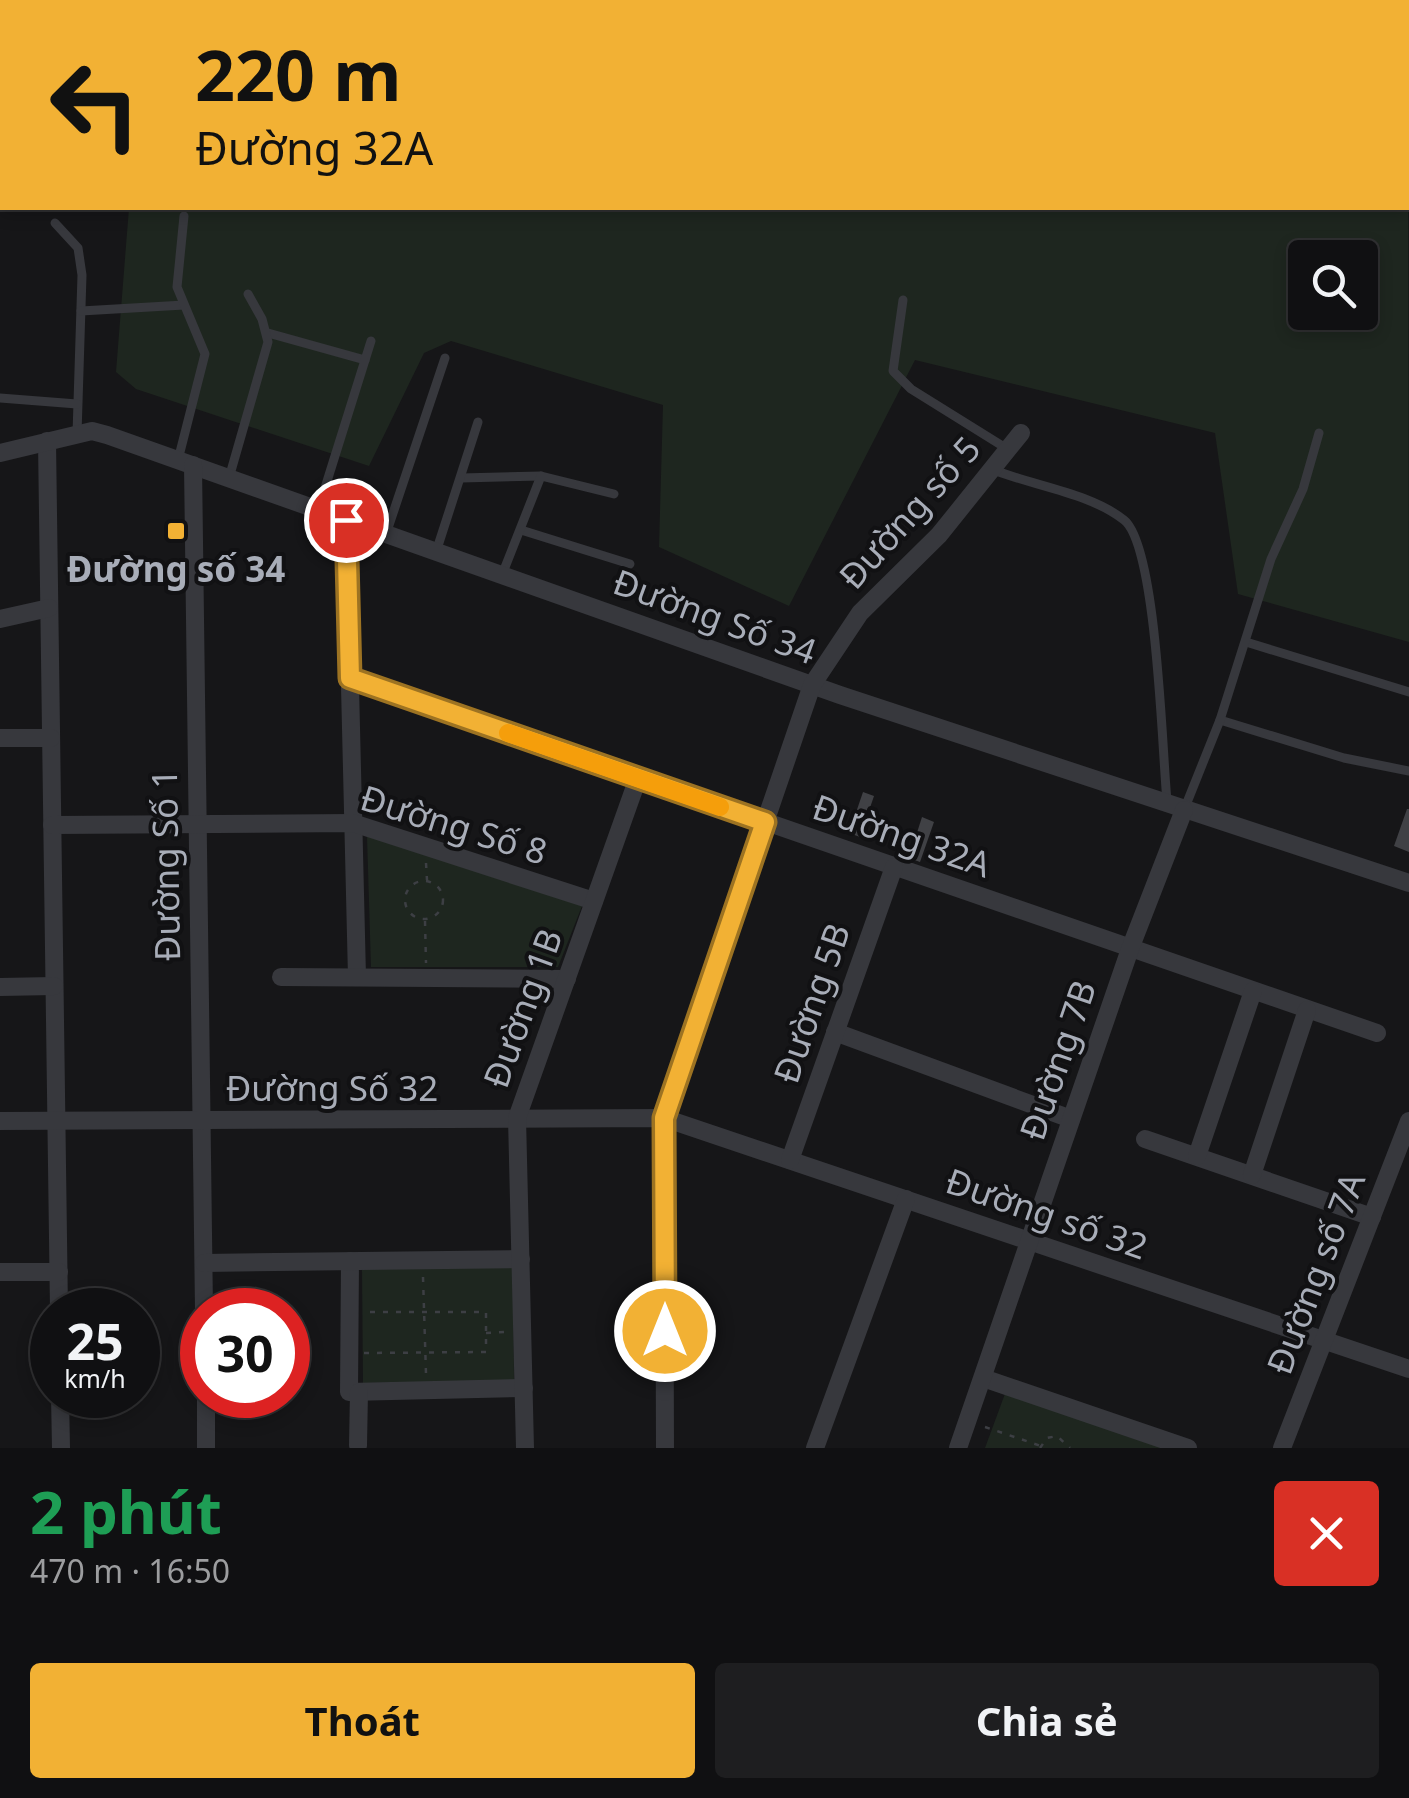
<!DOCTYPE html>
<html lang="vi">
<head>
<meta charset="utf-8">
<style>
	:root { --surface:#101012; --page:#1e1e20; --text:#f1f3f6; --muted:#9c9d9f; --line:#303032; --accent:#f2b134 }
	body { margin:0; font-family:"Noto Sans",sans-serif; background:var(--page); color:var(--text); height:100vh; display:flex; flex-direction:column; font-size:38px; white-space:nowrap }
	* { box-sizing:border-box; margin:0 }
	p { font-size:32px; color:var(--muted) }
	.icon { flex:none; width:55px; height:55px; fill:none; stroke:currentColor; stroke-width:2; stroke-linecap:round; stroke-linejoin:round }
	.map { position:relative; height:1448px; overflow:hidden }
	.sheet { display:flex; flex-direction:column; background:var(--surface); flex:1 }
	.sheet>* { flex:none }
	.banner { position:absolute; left:0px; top:0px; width:1410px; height:210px; box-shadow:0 5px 15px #0003,0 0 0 2px var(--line); background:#f2b134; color:#111; overflow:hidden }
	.tools { position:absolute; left:1288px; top:240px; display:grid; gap:20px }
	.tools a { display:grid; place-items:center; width:90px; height:90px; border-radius:10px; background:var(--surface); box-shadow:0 5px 15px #0003,0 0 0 2px var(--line); font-size:50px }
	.speed { position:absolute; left:30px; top:1288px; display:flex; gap:20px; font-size:50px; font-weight:700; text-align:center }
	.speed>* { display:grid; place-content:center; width:130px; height:130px; border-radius:50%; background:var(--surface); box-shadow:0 5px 15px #0003,0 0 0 2px var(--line); line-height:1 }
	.speed small { font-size:25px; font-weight:400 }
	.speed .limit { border:15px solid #d22; background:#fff; color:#111 }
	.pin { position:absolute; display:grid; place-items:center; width:85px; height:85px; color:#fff; margin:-42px; border:5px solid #fff; border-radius:50%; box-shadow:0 2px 10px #0007 }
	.me { position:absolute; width:110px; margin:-55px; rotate:0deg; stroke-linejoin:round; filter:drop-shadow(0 0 8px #0008) }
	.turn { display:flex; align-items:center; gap:35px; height:210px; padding:0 30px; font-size:45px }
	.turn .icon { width:130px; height:130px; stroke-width:2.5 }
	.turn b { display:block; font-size:70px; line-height:85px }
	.round { display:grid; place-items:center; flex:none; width:105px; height:105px; border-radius:10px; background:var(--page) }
	.headline { display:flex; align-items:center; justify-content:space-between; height:170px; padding:0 30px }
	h1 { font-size:60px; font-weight:700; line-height:75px; color:#1e9e55 }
	.button { display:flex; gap:20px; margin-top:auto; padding:20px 30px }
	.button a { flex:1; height:115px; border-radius:10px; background:var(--accent); color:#111; font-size:40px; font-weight:700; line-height:115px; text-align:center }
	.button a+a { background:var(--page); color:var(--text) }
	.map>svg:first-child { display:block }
	.green { fill:#1e261f; fill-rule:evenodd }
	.building { fill:#404145 }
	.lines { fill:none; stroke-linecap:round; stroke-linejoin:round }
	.path { stroke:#3d3f44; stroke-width:2.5; stroke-dasharray:5 8; stroke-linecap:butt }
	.lane { stroke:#37383d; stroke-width:9 }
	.street { stroke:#37383d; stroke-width:18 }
	.route-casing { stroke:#9d7322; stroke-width:25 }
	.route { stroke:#f2b134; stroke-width:18 }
	.slow { stroke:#f59e0b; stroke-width:18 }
	.poi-dot { fill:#f2b134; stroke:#111113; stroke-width:4 }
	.labels { text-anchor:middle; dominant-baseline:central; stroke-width:8; stroke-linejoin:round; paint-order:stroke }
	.street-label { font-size:35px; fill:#a8adb8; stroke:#111113 }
	.poi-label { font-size:35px; font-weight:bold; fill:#a8adb8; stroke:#111113 }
</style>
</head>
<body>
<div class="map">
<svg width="1409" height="1448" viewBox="0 0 1409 1448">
	<rect width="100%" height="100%" fill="#161618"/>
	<g class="green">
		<path d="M0,0H1118L1126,2H2V143Z"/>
		<path d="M1408,106L1409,642L1238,594L1215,433L915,360L789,606L659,547L663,405L451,341L424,353L369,466L136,389L116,372L129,208H1408ZM1305,258H1360V312H1305Z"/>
		<path d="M367,836L582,906L558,967H371Z"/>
		<path d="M513,1267L514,1381L363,1383L362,1269Z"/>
		<path d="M1006,1391L1184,1448H985Z"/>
	</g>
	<g class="building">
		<path d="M863,792L874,796L860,837L849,833Z"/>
		<path d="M1407,809H1409V852L1394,846Z"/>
		<path d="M922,817L934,822L920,862L909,858Z"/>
	</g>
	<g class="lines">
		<g class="path">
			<path d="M426,863L427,880"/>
			<circle cx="424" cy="900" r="19"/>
			<path d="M425,921L426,963"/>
			<path d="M423,1277L426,1374"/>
			<path d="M486,1333L506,1332"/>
			<path d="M364,1353L486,1352V1312H365"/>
			<path d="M985,1427L1041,1446"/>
			<path d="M1040,1448L1047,1438L1057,1436L1070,1448"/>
		</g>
		<g class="lane">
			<path d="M1236,0L1243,2"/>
			<path d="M1408,59H1409"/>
			<path d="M55,223L78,248L82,275L77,434"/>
			<path d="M903,300L893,371L911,389L1009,450"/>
			<path d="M81,311L184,305"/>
			<path d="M268,333L365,360"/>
			<path d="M0,398L77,404"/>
			<path d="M178,460L205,354L177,287L184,216"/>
			<path d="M994,470C1034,486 1090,493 1124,520C1157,546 1162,751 1167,801"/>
			<path d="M229,478L268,342L262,319L248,294"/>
			<path d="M461,478L541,476"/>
			<path d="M318,510L371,341"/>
			<path d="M521,530L630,564"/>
			<path d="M386,534L445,358"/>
			<path d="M436,552L478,422"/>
			<path d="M502,575L541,476L614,494"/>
			<path d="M1246,642L1409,692"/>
			<path d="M1220,720L1344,758L1409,771"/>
			<path d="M1184,810L1220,720L1271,559L1303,489L1319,433"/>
		</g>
		<g class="street">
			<path d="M47,441L59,1310"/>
			<path d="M0,453L92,431L107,435L840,695L1409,883"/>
			<path d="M193,465L204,1310"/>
			<path d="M346,520L357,977"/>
			<path d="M0,619L49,608"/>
			<path d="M350,678L1377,1033"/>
			<path d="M0,738H51"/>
			<path d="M52,825L353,823L594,901"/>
			<path d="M281,977L567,979"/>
			<path d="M0,987L54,986"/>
			<path d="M835,1032L1071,1119"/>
			<path d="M0,1121L664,1118L1409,1369"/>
			<path d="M1145,1139L1372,1217"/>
			<path d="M1197,1156L1253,991"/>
			<path d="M790,1160L894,867"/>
			<path d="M1252,1175L1307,1010"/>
			<path d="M350,1261L349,1392L524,1388"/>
			<path d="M204,1263L521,1259"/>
			<path d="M0,1272H59"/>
			<path d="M983,1378L1188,1448"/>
			<path d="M60,1395L61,1448"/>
			<path d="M206,1395V1448"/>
			<path d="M358,1445L359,1392"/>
			<path d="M525,1448L517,1118L638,778"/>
			<path d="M665,1448L664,1118L812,685L860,613L939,535L1021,433"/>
			<path d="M815,1448L906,1199"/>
			<path d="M958,1448L1130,949L1184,810"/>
			<path d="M1282,1448L1409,1121"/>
		</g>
	</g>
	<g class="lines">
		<defs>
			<path id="route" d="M346,520L350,678L765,822L664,1118L665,1331"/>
		</defs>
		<use href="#route" class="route-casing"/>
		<use href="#route" class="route"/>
		<path class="slow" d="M508,733L720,807"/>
	</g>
	<rect class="poi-dot" x="166" y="521" width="20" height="20" rx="5"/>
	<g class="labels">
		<g class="street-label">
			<text transform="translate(909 512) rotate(-48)">Đường số 5</text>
			<text transform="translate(715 616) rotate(20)">Đường Số 34</text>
			<text transform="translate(454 824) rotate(17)">Đường Số 8</text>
			<text transform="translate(902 835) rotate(19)">Đường 32A</text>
			<text transform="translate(165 865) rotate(-91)">Đường Số 1</text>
			<text transform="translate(811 1003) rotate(-71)">Đường 5B</text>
			<text transform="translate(522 1008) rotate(-70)">Đường 1B</text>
			<text transform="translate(1057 1060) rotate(-71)">Đường 7B</text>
			<text x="332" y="1087">Đường Số 32</text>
			<text transform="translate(1047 1213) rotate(19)">Đường số 32</text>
			<text transform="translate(1315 1273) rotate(-69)">Đường số 7A</text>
		</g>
		<g class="poi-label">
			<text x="176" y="568">Đường số 34</text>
		</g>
	</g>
</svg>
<div class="tools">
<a><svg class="icon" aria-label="search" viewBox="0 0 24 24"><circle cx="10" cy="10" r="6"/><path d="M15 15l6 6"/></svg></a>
</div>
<div class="speed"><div>25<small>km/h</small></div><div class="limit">30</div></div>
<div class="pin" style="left:346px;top:520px;background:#d93025"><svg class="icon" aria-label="arrive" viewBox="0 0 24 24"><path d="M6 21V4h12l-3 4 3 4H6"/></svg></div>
<svg class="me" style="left:665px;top:1331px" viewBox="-20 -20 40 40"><circle r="17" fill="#f2b134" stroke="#fff" stroke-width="3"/><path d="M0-11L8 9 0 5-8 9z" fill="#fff"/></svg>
<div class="banner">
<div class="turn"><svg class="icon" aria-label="left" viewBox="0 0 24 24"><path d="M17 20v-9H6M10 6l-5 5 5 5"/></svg><div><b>220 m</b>Đường 32A</div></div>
</div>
</div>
<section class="sheet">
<div class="headline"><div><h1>2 phút</h1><p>470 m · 16:50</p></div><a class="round" style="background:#d93025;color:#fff"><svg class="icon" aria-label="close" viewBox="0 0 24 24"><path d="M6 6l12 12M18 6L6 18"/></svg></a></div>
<div class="button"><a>Thoát</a><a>Chia sẻ</a></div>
</section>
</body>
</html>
